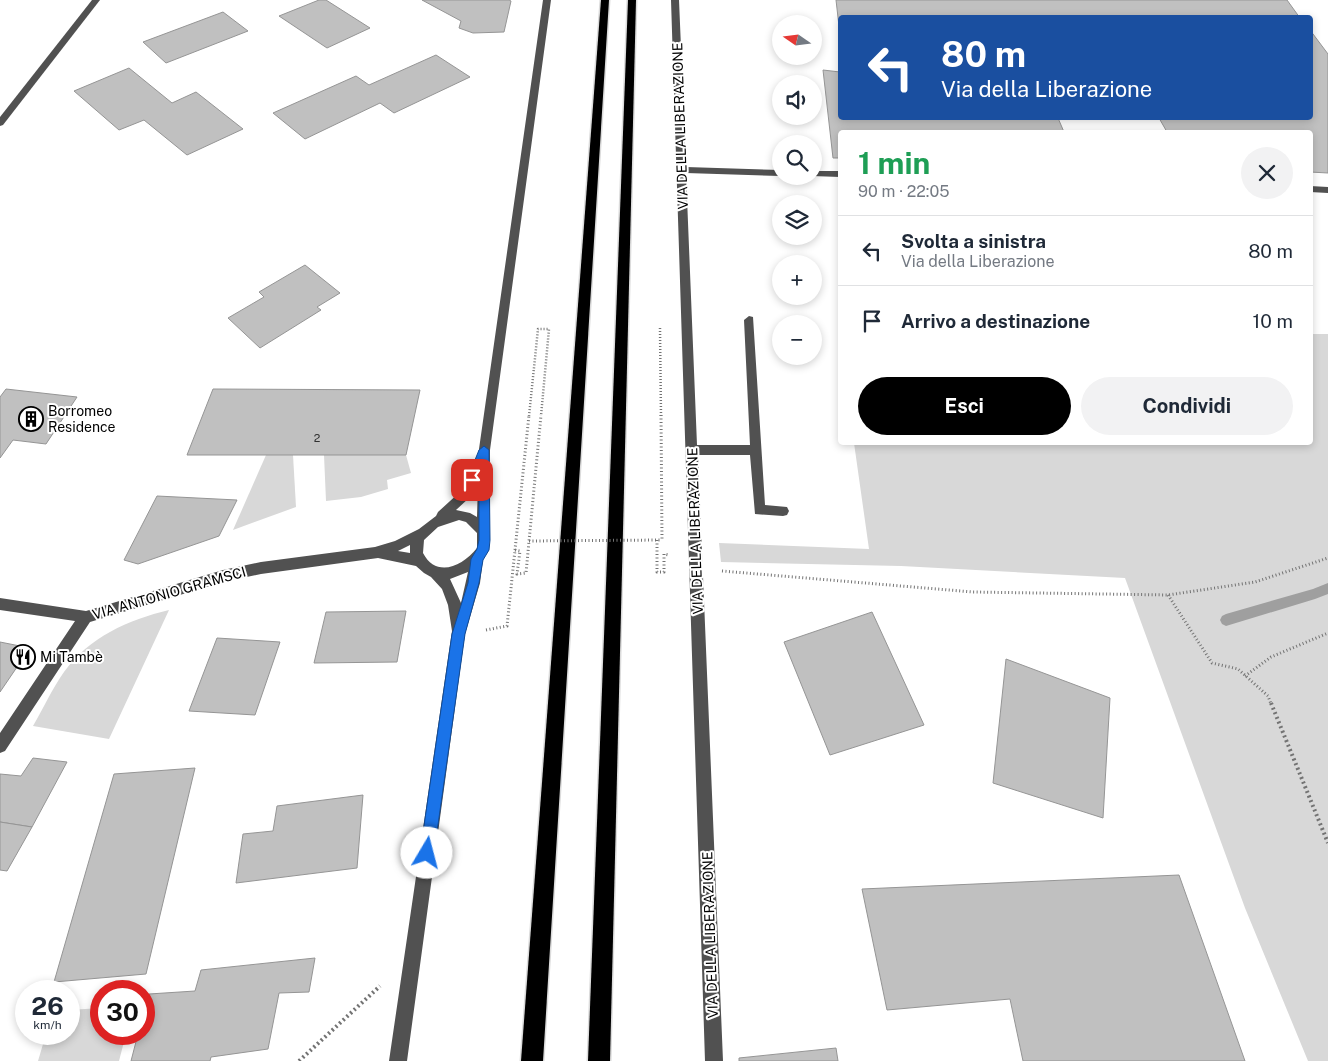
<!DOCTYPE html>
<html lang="it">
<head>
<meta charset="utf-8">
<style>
	:root { --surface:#fff; --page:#f2f2f3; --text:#1f2937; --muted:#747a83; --line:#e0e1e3; --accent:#000 }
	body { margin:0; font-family:"Public Sans",sans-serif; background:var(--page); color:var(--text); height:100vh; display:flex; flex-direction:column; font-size:19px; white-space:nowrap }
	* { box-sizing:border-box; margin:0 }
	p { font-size:16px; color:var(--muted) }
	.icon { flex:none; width:28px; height:28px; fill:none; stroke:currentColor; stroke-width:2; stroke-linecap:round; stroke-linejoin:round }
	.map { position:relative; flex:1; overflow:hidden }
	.panel { position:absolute; left:838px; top:130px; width:475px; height:315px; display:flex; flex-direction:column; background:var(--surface); border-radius:5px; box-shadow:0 2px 8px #0003 }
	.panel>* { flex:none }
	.guide { position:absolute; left:838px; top:15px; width:475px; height:105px; border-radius:5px; box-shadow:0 2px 8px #0003; background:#1a4fa0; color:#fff; overflow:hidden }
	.needle { width:32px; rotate:284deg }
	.tools { position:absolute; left:772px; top:15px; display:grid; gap:10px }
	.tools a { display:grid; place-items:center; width:50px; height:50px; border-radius:50%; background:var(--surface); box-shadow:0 2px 8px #0003; font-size:25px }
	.speed { position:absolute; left:15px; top:980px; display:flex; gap:10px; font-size:25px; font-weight:700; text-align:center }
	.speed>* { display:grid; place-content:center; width:65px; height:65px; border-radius:50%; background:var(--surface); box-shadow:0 2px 8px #0003; line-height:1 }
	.speed small { font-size:12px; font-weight:400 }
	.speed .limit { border:8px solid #d22; background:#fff; color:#111 }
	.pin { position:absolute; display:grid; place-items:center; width:42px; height:42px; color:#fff; margin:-21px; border-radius:10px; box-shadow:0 2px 8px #0006 }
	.me { position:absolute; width:55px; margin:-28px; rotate:8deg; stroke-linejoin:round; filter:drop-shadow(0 0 4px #0008) }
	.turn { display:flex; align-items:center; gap:18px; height:105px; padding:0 20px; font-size:22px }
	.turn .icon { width:65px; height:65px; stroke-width:2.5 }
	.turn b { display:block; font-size:35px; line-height:42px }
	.round { display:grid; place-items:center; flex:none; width:52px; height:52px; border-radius:26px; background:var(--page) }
	.summary { display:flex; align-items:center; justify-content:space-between; height:85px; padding:0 20px }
	h1 { font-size:30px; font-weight:700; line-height:38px; color:#1e9e55 }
	.button { display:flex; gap:10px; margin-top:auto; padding:10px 20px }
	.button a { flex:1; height:58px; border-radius:30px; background:var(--accent); color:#fff; font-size:20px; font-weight:700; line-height:58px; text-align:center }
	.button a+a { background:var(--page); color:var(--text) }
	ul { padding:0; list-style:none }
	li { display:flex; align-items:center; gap:15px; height:70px; padding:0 20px; border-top:1px solid var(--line) }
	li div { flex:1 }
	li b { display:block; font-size:19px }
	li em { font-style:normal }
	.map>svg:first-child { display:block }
	.green { fill:#d8d8d8 }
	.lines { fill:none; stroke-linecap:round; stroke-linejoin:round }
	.stream { fill:#9f9f9f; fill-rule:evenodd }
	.building { fill:#c0c0c0; stroke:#959595 }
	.highway-casing { stroke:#dbdbdb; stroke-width:3 }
	.path-far2 { stroke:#737373; stroke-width:2.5; stroke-dasharray:1 2; stroke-linecap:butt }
	.path-far1 { stroke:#737373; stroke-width:3; stroke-dasharray:1 2.5; stroke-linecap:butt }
	.path { stroke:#737373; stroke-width:4; stroke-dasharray:2 3; stroke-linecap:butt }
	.minor { fill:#515151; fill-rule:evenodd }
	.highway { fill:#000; fill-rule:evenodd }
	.path-bridge { stroke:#737373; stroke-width:3; stroke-dasharray:1 2.5; stroke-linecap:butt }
	.route { fill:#1a73e8; stroke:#114b97 }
	.labels { text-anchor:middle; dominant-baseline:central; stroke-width:4; stroke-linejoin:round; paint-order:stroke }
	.number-label { font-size:11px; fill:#303030 }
	.street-label { font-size:14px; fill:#000; stroke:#fff }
	.poi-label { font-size:14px; fill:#000; stroke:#fff; text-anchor:start }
</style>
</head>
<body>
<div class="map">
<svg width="1328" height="1061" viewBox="0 0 1328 1061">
	<rect width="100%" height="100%" fill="#fff"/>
	<g class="green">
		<path d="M1310,334H1328V1061H1308L1245,908L1125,578L901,566L721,562L719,543L869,549L854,443L1310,442Z"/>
		<path d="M266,455H293L296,507L233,530Z"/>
		<path d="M324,455H406L411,473L387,480L388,489L361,497L326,501Z"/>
		<path d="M169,610L109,739L33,726C43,709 52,689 64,672C89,637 128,620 169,610Z"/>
		<path d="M101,1008V1034H126L119,1061H38L46,1034H69V1010Z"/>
	</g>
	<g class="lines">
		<path class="stream" d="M1328,583V594L1315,599L1226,626L1222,624L1220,620L1222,616L1226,614L1313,589Z"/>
	</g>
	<g class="building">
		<path d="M319,0H326L370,28L327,48L279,16Z"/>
		<path d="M422,0H509L511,1L504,32L473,33L459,28L461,21Z"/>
		<path d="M836,0H1287L1300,18H840V35Z"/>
		<path d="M223,12L248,31L166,63L143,42Z"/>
		<path d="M1310,30L1328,54V173L1310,172V132H1167L1159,118H1310Z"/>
		<path d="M436,55L470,77L394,113L380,103L305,139L273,113L356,76L369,85Z"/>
		<path d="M129,68L172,103L196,92L243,129L187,155L144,120L119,130L74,91Z"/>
		<path d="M823,70L840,72V118H1058L1064,132H840V158H833Z"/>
		<path d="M305,265L340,293L317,307L321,310L260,348L228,318L264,297L259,292Z"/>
		<path d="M6,389L77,397L46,444L13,440L0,458V397Z"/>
		<path d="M213,389L420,390L406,455H187Z"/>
		<path d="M157,496L237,500L219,536L138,564L124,560Z"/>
		<path d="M406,611L397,662L314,663L326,612Z"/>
		<path d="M872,612L924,725L830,755L784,642Z"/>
		<path d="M217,638L280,642L255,715L189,711Z"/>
		<path d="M0,642L30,648L0,692Z"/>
		<path d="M1006,659L1110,698L1103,818L993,783Z"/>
		<path d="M33,758L67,762L32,827L0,822V774L21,776Z"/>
		<path d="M195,768L146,974L54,982L114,774Z"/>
		<path d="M363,795L357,868L236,883L243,834L273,831L277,806Z"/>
		<path d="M0,822L32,827L7,871L0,870Z"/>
		<path d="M1179,875L1245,1061H1023L1010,999L887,1010L862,889Z"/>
		<path d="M315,958L309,992L279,993L268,1049L211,1057L210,1061H131L138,1034H144V1013L149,994L195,991L201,970Z"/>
		<path d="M836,1048L838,1061H739V1058Z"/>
	</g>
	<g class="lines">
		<defs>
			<g id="highway">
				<path d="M601,0H609L543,1061H521Z"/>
				<path d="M628,0H636L610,1061H588Z"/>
			</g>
		</defs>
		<use href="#highway" class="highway-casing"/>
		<g class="path-far2">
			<path d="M660,328L661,416"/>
			<path d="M529,416L538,329H549L541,416"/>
		</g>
		<g class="path-far1">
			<path d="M661,415L662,540"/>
			<path d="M657,540V572H664V554L669,555"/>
			<path d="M515,550L520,551L517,574L526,573L541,415"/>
			<path d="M515,550L529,415"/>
			<path d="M722,571L973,592L1168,595L1255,582L1328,558"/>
			<path d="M1168,595L1212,663L1238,669L1268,696L1271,704"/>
			<path d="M486,630L507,626L515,550"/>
			<path d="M1245,676L1271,657L1328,633"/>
		</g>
		<g class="path">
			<path d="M1271,703L1328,843"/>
			<path d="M299,1061L380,986"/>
		</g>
		<g class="minor">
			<path d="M92,0H100L3,125L0,126V117Z"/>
			<path d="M543,0H551L490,450L489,550L483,559L480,583L465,634L407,1061H389L452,631L448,605L442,589L431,577L424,573L416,566L378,558L261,574L223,582L90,622L5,751L0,753V733L75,621L0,610V598L86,611L223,570L261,562L375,547L395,541L419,529L436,516L438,512L461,491L478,456ZM478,480L477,517L470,513L456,510L469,498ZM459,520L466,522L477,533V548C462,567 436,578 423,553L424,540L438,527ZM410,545V553L398,551ZM468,572L461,603L450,579Z"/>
			<path d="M671,0H679L686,167L781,170V176L686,173L697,445H750L744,320L749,316L753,317L765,505L787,507L789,511L787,515L783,516L755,514L750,455H698L723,1061H705Z"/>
			<path d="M814,171H840V177L812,176H814Z"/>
			<path d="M1310,186L1328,187V193L1310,192Z"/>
		</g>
		<use href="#highway" class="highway"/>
		<path class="path-bridge" d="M529,541L662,540"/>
	</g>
	<path class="route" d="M484,446L489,450L490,540L489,550L483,560L479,583L465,634L434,853L432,858L427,860L422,858L420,853L452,634L468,583L471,559L477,549L479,540V478L476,484L472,485L467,480L479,450Z"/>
	<defs>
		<symbol id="building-ring" viewBox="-11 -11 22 22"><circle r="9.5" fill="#fff" stroke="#000" stroke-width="1.5"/><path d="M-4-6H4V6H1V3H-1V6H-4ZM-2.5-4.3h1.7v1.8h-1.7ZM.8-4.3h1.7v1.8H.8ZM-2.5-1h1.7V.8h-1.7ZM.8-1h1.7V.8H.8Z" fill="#000"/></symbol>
		<symbol id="restaurant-ring" viewBox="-11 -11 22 22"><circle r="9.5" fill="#fff" stroke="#000" stroke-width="1.5"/><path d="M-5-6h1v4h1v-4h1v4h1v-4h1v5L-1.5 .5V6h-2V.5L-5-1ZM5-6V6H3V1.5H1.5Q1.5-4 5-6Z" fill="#000"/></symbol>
	</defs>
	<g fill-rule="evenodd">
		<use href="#building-ring" x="17" y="405" width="28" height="28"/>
		<use href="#restaurant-ring" x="9" y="643" width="28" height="28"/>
	</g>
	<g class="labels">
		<g class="number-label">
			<text x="317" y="438">2</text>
		</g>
		<g class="street-label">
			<text transform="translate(680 126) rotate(-92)">VIA DELLA LIBERAZIONE</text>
			<text transform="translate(695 531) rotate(-92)">VIA DELLA LIBERAZIONE</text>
			<text transform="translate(169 593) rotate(-16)">VIA ANTONIO GRAMSCI</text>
			<text transform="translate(710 935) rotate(-92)">VIA DELLA LIBERAZIONE</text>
		</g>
		<g class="poi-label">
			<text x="48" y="411">Borromeo<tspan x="48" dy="16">Residence</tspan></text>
			<text x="40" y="657">Mi Tambè</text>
		</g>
	</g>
</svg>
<div class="tools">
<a><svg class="needle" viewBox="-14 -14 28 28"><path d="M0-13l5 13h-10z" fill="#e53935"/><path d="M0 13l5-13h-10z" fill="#747a83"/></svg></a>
<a><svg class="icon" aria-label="sound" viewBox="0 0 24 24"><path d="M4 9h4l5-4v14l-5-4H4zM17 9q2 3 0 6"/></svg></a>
<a><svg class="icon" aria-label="search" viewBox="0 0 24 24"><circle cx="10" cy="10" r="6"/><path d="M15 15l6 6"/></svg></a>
<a><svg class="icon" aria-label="layers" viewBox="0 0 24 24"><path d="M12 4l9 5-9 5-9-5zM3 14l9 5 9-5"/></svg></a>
<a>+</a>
<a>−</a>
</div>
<div class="speed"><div>26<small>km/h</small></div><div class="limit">30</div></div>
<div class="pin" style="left:472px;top:480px;background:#d93025"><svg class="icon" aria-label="arrive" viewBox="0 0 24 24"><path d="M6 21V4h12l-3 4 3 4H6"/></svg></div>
<svg class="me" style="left:427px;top:853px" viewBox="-20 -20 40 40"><circle r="19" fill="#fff"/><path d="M0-13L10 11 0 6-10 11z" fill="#1a73e8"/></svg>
<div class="guide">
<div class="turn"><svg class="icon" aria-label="left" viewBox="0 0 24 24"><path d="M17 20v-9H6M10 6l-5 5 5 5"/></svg><div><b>80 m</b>Via della Liberazione</div></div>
</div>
<section class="panel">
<div class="summary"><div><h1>1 min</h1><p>90 m · 22:05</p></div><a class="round"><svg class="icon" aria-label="close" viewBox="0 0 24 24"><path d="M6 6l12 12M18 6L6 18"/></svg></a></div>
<ul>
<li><svg class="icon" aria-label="left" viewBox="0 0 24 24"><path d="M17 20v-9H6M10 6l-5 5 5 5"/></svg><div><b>Svolta a sinistra</b><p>Via della Liberazione</p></div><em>80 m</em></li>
<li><svg class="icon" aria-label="arrive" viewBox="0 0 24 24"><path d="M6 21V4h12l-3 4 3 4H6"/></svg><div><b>Arrivo a destinazione</b></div><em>10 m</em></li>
</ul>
<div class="button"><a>Esci</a><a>Condividi</a></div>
</section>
</div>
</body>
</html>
